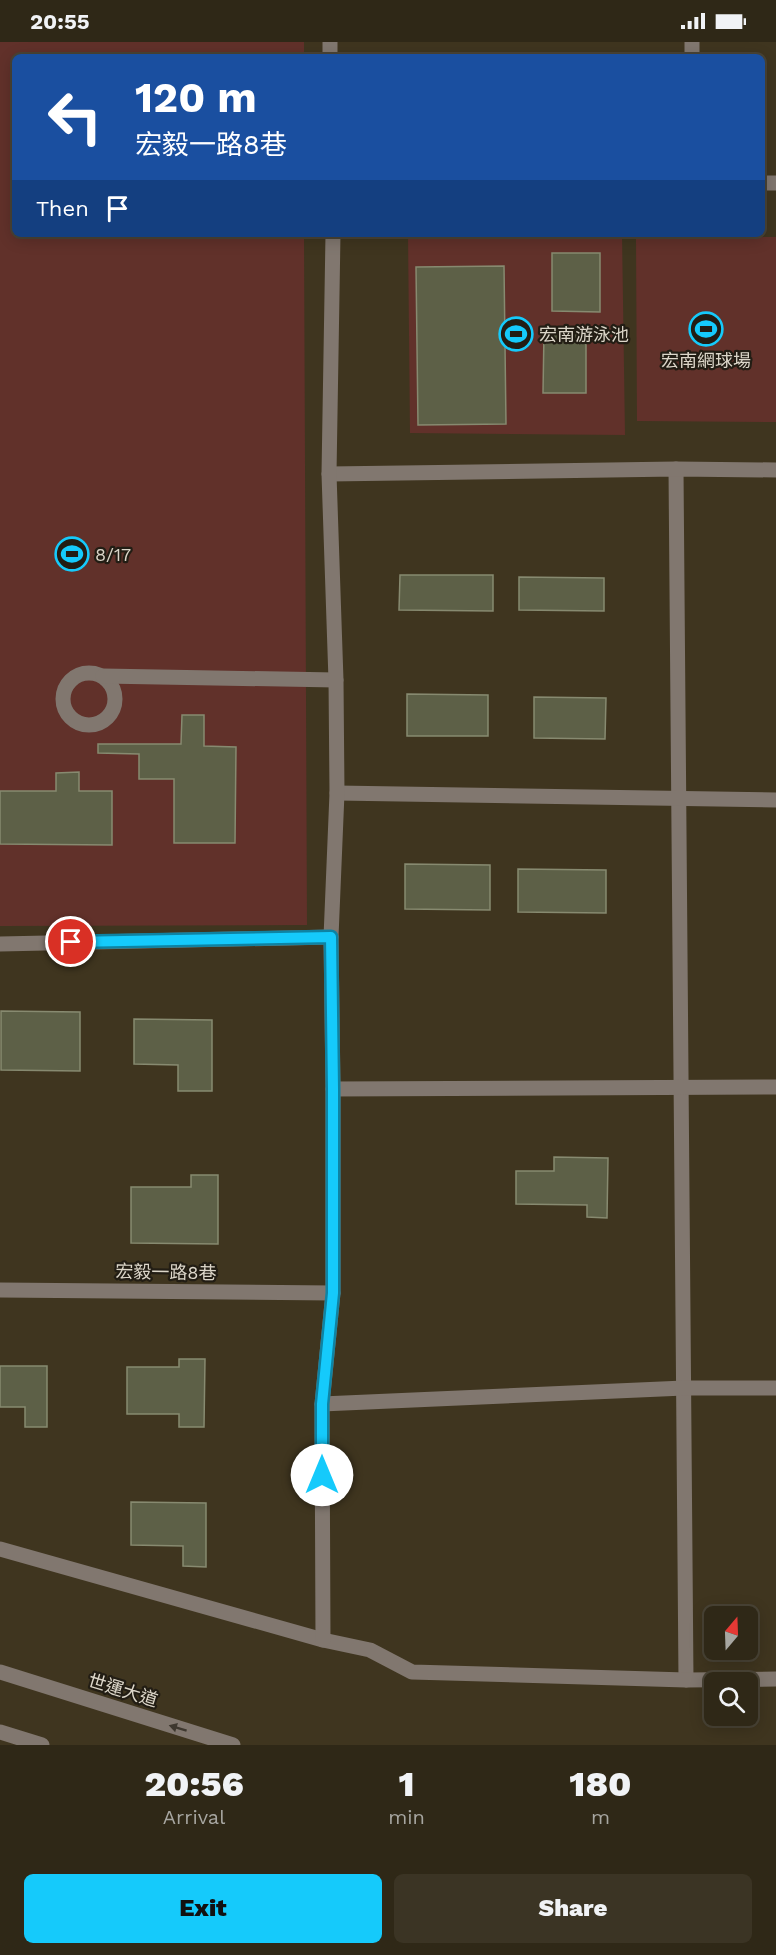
<!DOCTYPE html>
<html lang="en">
<head>
<meta charset="utf-8">
<style>
	:root { --surface:#2f2817; --page:#3b3424; --text:#f1f3f6; --muted:#a7a6a1; --line:#4a4436; --accent:#15cafb }
	body { margin:0; font-family:"Work Sans","Noto Sans TC",sans-serif; background:var(--page); color:var(--text); height:100vh; display:flex; flex-direction:column; font-size:22px; white-space:nowrap }
	* { box-sizing:border-box; margin:0 }
	p { font-size:20px; color:var(--muted) }
	.icon { flex:none; width:33px; height:33px; fill:none; stroke:currentColor; stroke-width:2; stroke-linecap:round; stroke-linejoin:round }
	.map { position:relative; height:1703px; overflow:hidden }
	.details { display:flex; flex-direction:column; background:var(--surface); flex:1 }
	.details>* { flex:none }
	.guide { position:absolute; left:12px; top:12px; width:753px; height:183px; border-radius:9px; box-shadow:0 3px 15px #0003,0 0 0 2px var(--line); background:#1a4fa0; color:#fff; overflow:hidden }
	.needle { width:39px; rotate:19deg }
	.tools { position:absolute; left:704px; top:1564px; display:grid; gap:12px }
	.tools a { display:grid; place-items:center; width:54px; height:54px; border-radius:9px; background:var(--surface); box-shadow:0 3px 15px #0003,0 0 0 2px var(--line); font-size:30px }
	.pin { position:absolute; display:grid; place-items:center; width:51px; height:51px; color:#fff; margin:-26px; border:3px solid #fff; border-radius:50%; box-shadow:0 2px 6px #0007 }
	.me { position:absolute; width:66px; margin:-33px; rotate:0deg; stroke-linejoin:round; filter:drop-shadow(0 0 4px #0008) }
	.turn { display:flex; align-items:center; gap:21px; height:126px; padding:0 24px; font-size:27px }
	.turn .icon { width:78px; height:78px; stroke-width:2.5 }
	.turn b { display:block; font-size:42px; line-height:51px }
	.then { display:flex; align-items:center; height:57px; padding:0 24px; background:#0003; gap:12px; font-size:22px }
	.eta { display:flex; justify-content:space-evenly; align-items:center; height:102px; text-align:center }
	.eta b { font-size:36px; font-weight:800; line-height:42px }
	.primary-button { display:flex; gap:12px; margin-top:auto; padding:12px 24px }
	.primary-button a { flex:1; height:69px; border-radius:9px; background:var(--accent); color:#111; font-size:24px; font-weight:800; line-height:69px; text-align:center }
	.primary-button a+a { background:var(--page); color:var(--text) }
	.status { display:flex; justify-content:space-between; align-items:center; height:42px; padding:0 30px; background:var(--surface); direction:ltr }
	.status svg { height:16px; fill:currentColor }
	.map>svg:first-child { display:block }
	.green { fill:#61312a }
	.building { fill:#5d6047; stroke:#878a70; stroke-width:1.5 }
	.lines { fill:none; stroke-linecap:round; stroke-linejoin:round }
	.minor { stroke:#81776f; stroke-width:15 }
	.oneway { fill:#3e382f }
	.route-casing { stroke:#0e83a3; stroke-width:15 }
	.route { stroke:#15cafb; stroke-width:10 }
	.labels { text-anchor:middle; dominant-baseline:central; stroke-width:4.5; stroke-linejoin:round; paint-order:stroke }
	.poi-label { font-size:18px; fill:#dcd6c9; stroke:#221d14; text-anchor:start }
	.street-label { font-size:18px; fill:#dcd6c9; stroke:#221d14 }
</style>
</head>
<body>
<div class="status"><b>20:55</b><svg viewBox="0 0 49 12"><path d="M0 12V9h3v3zM5 12V6h3v6zM10 12V3h3v9zM15 12V0h3v12zM26 1h20v11H26zM47 4h2v5h-2z"/></svg></div>
<div class="map">
<svg width="776" height="1703" viewBox="0 0 776 1703">
	<rect width="100%" height="100%" fill="#3f351f"/>
	<g class="green">
		<path d="M0,0H304V15H15V192H304L307,883L0,884Z"/>
		<path d="M408,192H622L625,393L410,391Z"/>
		<path d="M776,195V380L637,379L636,196Z"/>
	</g>
	<g class="building">
		<path d="M552,211H600V270L552,269Z"/>
		<path d="M504,224L506,382L418,383L416,225Z"/>
		<path d="M544,290H586V351H543Z"/>
		<path d="M400,533H493V569L399,568Z"/>
		<path d="M519,535L604,536V569L519,568Z"/>
		<path d="M407,652L488,653V694H407Z"/>
		<path d="M534,655L606,656L605,697L534,696Z"/>
		<path d="M182,673H204V704L236,705L235,801H174V737H139V712L98,711V702H181Z"/>
		<path d="M79,730V749H112V803L0,802V749H56V731Z"/>
		<path d="M405,822L490,823V868L405,867Z"/>
		<path d="M518,827L606,828V871L518,870Z"/>
		<path d="M1,969L80,970V1029L1,1028Z"/>
		<path d="M134,977L212,978V1049H178V1023L134,1022Z"/>
		<path d="M554,1115L608,1116L607,1176L587,1175V1163L516,1162V1129H554Z"/>
		<path d="M191,1133H218V1202L131,1201V1145H191Z"/>
		<path d="M179,1317H205L204,1385H179V1372H127V1325H179Z"/>
		<path d="M0,1324H47V1385H25V1365H0Z"/>
		<path d="M131,1460L206,1461V1525L183,1524V1504L131,1503Z"/>
	</g>
	<g class="lines">
		<g class="minor">
			<path d="M330,0V15"/>
			<path d="M692,0V15"/>
			<path d="M762,141H776"/>
			<path d="M676,427L686,1638"/>
			<path d="M329,432L676,427L776,428"/>
			<circle cx="89" cy="657" r="26"/>
			<path d="M103,634L336,638"/>
			<path d="M337,751L776,758"/>
			<path d="M0,902L331,895"/>
			<path d="M333,1047L776,1045"/>
			<path d="M0,1248L333,1251"/>
			<path d="M322,1362L684,1346H776"/>
			<path d="M0,1507L323,1598L370,1608L412,1630L686,1638L776,1637"/>
			<path d="M323,1598L322,1362L333,1251V1047L331,895L337,751L336,638L329,432L333,192"/>
			<path d="M0,1630L233,1703"/>
			<path d="M0,1690L42,1703"/>
		</g>
	</g>
	<defs><path id="oneway-solid" d="M-6-.8H1V-3.2L6.5 0L1 3.2V.8H-6Z" transform="scale(1.5)"/></defs>
	<use class="oneway" href="#oneway-solid" transform="translate(178 1686) rotate(-163)"/>
	<g class="lines">
		<defs>
			<path id="route" d="M71,900L331,895L333,1047V1251L322,1362V1433"/>
		</defs>
		<use href="#route" class="route-casing"/>
		<use href="#route" class="route"/>
	</g>
	<defs>
		<symbol id="stadium-ring" viewBox="-11 -11 22 22"><circle r="9.5" fill="#221d14" stroke="#15cafb" stroke-width="1.5"/><path d="M0-5a6.5 5 0 1 0 0 10a6.5 5 0 1 0 0-10ZM-3.5-1.8h7v3.6h-7Z" fill="#15cafb"/></symbol>
	</defs>
	<g fill-rule="evenodd">
		<use href="#stadium-ring" x="687" y="268" width="38" height="38"/>
		<use href="#stadium-ring" x="497" y="273" width="38" height="38"/>
		<use href="#stadium-ring" x="53" y="493" width="38" height="38"/>
	</g>
	<g class="labels">
		<g class="poi-label">
			<text x="539" y="292">宏南游泳池</text>
			<text x="706" y="318" text-anchor="middle">宏南網球場</text>
			<text x="95" y="512">8/17</text>
		</g>
		<g class="street-label">
			<text transform="translate(166 1230) rotate(1)">宏毅一路8巷</text>
			<text transform="translate(123 1648) rotate(17)">世運大道</text>
		</g>
	</g>
</svg>
<div class="tools">
<a><svg class="needle" viewBox="-14 -14 28 28"><path d="M0-13l5 13h-10z" fill="#e53935"/><path d="M0 13l5-13h-10z" fill="#a7a6a1"/></svg></a>
<a><svg class="icon" aria-label="search" viewBox="0 0 24 24"><circle cx="10" cy="10" r="6"/><path d="M15 15l6 6"/></svg></a>
</div>
<div class="pin" style="left:71px;top:900px;background:#d93025"><svg class="icon" aria-label="arrive" viewBox="0 0 24 24"><path d="M6 21V4h12l-3 4 3 4H6"/></svg></div>
<svg class="me" style="left:322px;top:1433px" viewBox="-20 -20 40 40"><circle r="19" fill="#fff"/><path d="M0-13L10 11 0 6-10 11z" fill="#15cafb"/></svg>
<div class="guide">
<div class="turn"><svg class="icon" aria-label="left" viewBox="0 0 24 24"><path d="M17 20v-9H6M10 6l-5 5 5 5"/></svg><div><b>120 m</b>宏毅一路8巷</div></div>
<div class="then">Then<svg class="icon" aria-label="arrive" viewBox="0 0 24 24"><path d="M6 21V4h12l-3 4 3 4H6"/></svg></div>
</div>
</div>
<section class="details">
<div class="eta">
<div><b>20:56</b><p>Arrival</p></div>
<div><b>1</b><p>min</p></div>
<div><b>180</b><p>m</p></div>
</div>
<div class="primary-button"><a>Exit</a><a>Share</a></div>
</section>
</body>
</html>
